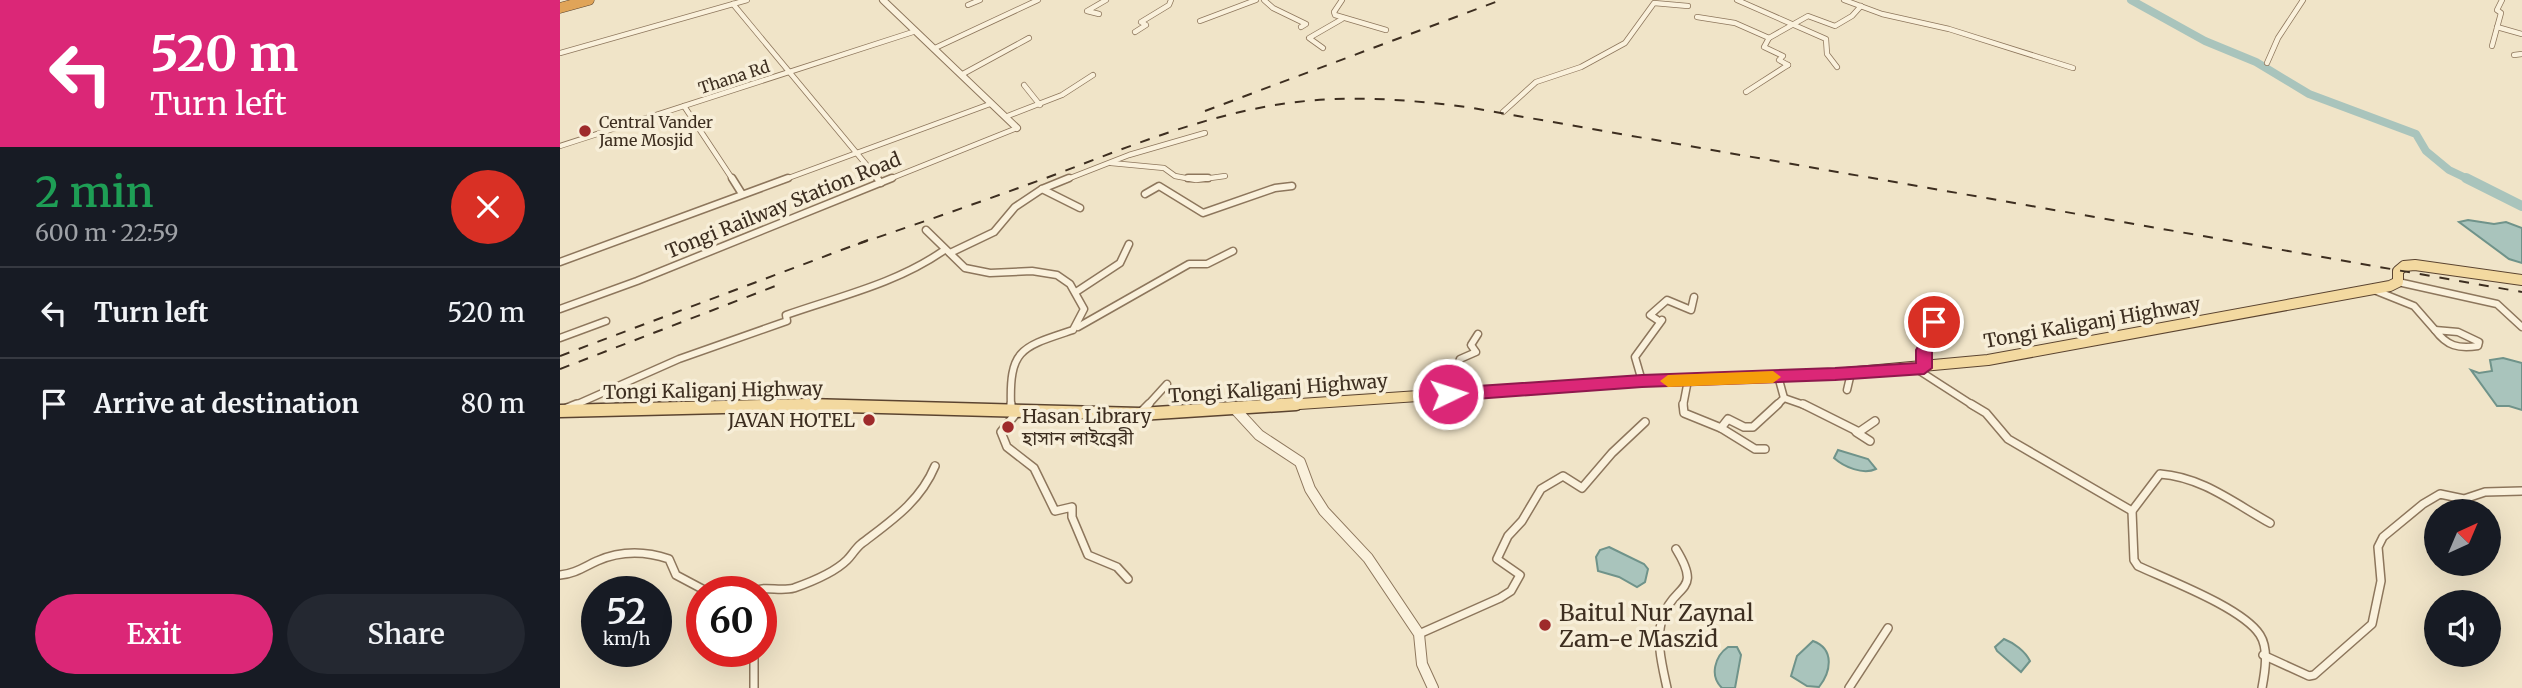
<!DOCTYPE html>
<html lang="en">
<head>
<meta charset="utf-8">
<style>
	:root { --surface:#171b24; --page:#242831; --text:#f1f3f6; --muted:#9ea1a6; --line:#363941; --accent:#db2777 }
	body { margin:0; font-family:Merriweather,"Noto Sans Bengali",serif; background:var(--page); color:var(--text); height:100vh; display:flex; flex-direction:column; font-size:26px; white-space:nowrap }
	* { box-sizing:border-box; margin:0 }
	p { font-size:23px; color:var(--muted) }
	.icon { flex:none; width:38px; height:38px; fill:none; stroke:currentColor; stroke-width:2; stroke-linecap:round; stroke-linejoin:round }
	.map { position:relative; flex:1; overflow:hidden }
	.sheet { display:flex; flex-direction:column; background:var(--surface); width:560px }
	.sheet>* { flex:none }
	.guide { background:#db2777; color:#fff; overflow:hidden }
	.needle { width:46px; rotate:44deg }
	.tools { position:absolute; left:1864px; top:499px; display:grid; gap:14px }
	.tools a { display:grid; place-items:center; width:77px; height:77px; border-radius:50%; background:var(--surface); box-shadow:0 7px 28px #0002; font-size:35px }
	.speed { position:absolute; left:21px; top:576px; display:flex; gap:14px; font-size:35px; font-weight:700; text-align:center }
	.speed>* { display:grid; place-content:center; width:91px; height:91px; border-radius:50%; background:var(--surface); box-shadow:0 7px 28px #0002; line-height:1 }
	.speed small { font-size:18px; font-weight:400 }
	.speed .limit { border:10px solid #d22; background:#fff; color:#111 }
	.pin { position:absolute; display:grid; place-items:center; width:60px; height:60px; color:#fff; margin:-30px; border:4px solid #fff; border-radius:50%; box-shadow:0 2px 7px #0007 }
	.me { position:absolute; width:77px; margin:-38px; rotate:86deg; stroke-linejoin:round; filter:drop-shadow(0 0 5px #0008) }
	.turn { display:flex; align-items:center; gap:24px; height:147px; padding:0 35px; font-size:32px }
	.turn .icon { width:91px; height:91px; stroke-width:2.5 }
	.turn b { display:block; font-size:49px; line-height:60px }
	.round { display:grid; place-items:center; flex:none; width:74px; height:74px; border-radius:37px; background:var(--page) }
	.head { display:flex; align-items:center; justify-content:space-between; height:119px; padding:0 35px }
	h1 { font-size:42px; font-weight:600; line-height:52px; color:#1e9e55 }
	.primary-button { display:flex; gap:14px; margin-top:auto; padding:14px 35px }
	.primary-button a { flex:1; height:80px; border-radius:42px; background:var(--accent); color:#fff; font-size:28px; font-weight:600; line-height:80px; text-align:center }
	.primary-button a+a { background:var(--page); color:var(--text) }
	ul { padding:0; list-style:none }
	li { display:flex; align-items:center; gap:21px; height:91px; padding:0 35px; border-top:2px solid var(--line) }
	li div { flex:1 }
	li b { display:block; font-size:26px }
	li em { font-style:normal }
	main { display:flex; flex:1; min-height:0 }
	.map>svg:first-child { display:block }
	.water { fill:#a9c4bc; stroke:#6f938a; stroke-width:2 }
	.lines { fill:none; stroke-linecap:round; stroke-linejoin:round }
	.river-far1 { stroke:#a9c4bc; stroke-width:8 }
	.river { stroke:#a9c4bc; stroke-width:10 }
	.minor-far2-casing { stroke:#8d765c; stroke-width:6 }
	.minor-far1-casing { stroke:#8d765c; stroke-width:9 }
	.minor-casing { stroke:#8d765c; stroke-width:10 }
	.tertiary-far1-casing { stroke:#8d765c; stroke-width:8 }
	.tertiary-casing { stroke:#8d765c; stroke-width:12 }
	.primary-far1-casing { stroke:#5b4430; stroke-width:12 }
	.primary-casing { stroke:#5b4430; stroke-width:15 }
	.motorway-casing { stroke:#5b4430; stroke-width:11 }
	.minor-far2 { stroke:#faf1dc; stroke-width:4.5 }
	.minor-far1 { stroke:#faf1dc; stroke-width:6 }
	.minor { stroke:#faf1dc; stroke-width:7 }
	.tertiary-far1 { stroke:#faf1dc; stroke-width:6 }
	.tertiary { stroke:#faf1dc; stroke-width:10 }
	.primary-far1 { stroke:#f3d9a0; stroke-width:10 }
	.primary { stroke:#f3d9a0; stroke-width:12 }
	.motorway { stroke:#e0a458; stroke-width:10 }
	.rail { stroke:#3d2e20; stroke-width:2; stroke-dasharray:10 10; stroke-linecap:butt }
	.route { fill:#db2777; stroke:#8e194d; stroke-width:2 }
	.slow { fill:#f59e0b }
	.poi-dot { fill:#9e2a2b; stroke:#f7eed8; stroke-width:2.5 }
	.labels { text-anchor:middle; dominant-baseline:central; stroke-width:7; stroke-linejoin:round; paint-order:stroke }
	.far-street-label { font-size:16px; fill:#3d2e20; stroke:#f7eed8 }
	.far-poi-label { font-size:16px; fill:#3d2e20; stroke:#f7eed8; text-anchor:start }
	.street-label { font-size:19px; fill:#3d2e20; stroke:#f7eed8 }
	.poi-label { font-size:19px; fill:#3d2e20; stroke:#f7eed8; text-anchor:start }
	.near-poi-label { font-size:23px; fill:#3d2e20; stroke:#f7eed8; text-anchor:start }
</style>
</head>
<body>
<main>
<section class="sheet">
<div class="guide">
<div class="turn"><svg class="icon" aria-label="left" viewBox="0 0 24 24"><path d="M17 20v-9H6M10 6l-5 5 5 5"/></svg><div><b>520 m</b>Turn left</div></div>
</div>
<div class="head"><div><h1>2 min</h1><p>600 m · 22:59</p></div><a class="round" style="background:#d93025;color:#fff"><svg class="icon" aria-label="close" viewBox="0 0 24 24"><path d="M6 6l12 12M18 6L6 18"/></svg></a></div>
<ul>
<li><svg class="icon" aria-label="left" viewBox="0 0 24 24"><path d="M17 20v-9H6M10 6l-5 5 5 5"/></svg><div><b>Turn left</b></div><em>520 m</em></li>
<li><svg class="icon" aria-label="arrive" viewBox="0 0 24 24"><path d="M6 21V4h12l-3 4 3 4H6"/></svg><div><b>Arrive at destination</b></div><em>80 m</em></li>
</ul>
<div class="primary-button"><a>Exit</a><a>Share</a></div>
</section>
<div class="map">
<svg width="1962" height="688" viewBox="0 0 1962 688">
	<rect width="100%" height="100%" fill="#f0e4c8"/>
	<g class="water">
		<path d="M1908,220L1934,224L1946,222L1962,228V263L1949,259L1899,222Z"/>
		<path d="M1943,358L1962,363V410L1949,406H1937L1911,370L1919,373L1932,371L1930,360Z"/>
		<path d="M1278,450L1308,459L1316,469C1303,475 1284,467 1274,458Z"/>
		<path d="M1049,547L1084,564L1088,569L1085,582L1077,587L1059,577L1038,571L1036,557L1040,550Z"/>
		<path d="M1444,639C1454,643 1465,651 1470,661L1461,672L1437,651L1435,647Z"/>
		<path d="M1253,641C1275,649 1271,672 1259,687L1247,686L1231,676L1237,656Z"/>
		<path d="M1168,647H1177L1181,655L1175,688H1162C1149,676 1155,656 1168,647Z"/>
	</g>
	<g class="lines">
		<path class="river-far1" d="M1571,0L1645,41L1696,62L1749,94L1856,134L1866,151L1889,170L1910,180"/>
		<path class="river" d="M1906,178L1962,206"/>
		<defs>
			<g id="minor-far2">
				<path d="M704,0L713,8L746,24L741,27"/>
				<path d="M782,0L774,12L775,15L826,30"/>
				<path d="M1177,0L1266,39L1267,54L1277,67"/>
				<path d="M1284,0L1322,14L1389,29L1513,68"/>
				<path d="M173,4L319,180"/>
				<path d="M408,5L420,0"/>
				<path d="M539,14L527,11L546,0"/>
				<path d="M1137,17L1175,23L1209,38L1248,16L1275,26L1292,16L1301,6"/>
				<path d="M640,21L696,0"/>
				<path d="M1937,27L1962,34"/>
				<path d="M575,32L586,25L581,22L609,5L611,0"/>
				<path d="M1209,38L1204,47L1223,56L1219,60L1228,65"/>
				<path d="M1932,46L1941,13L1937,10L1942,0"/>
				<path d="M375,48L478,0"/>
				<path d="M763,48L749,38L782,19"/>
				<path d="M0,53L187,0"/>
				<path d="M1954,55L1962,54"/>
				<path d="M1707,63L1718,38L1743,0"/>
				<path d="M401,75L469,38"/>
				<path d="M464,85L480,105"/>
				<path d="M1186,92L1228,65"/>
				<path d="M124,106L173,180"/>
				<path d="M943,112L976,82L1021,67L1065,43L1094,3L1128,6"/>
				<path d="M445,117L502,95L533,75"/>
				<path d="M0,146L356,31"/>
				<path d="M551,163L604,168L615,176L636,180L665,176"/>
				<path d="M223,180L430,104"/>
				<path d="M327,180L457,128"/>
				<path d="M505,180L569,155L645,133"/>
			</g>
			<g id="minor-far1">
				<path d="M172,178L182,194"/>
				<path d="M317,178L321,183"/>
				<path d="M628,178H648"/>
				<path d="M482,189L520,208"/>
				<path d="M585,194L599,186L643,213L715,188L732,186"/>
				<path d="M366,230L405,268L430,273L472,271L497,275L510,284L524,309L513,330C462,347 449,348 451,406"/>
				<path d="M390,253L434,232L455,207L482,189L509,178"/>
				<path d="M0,262L228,178"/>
				<path d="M1838,282L1937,304L1962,327"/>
				<path d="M1814,290L1854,306L1875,330"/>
				<path d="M516,292L560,263L569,244"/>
				<path d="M0,309L77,281L332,178"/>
				<path d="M1099,321L1090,315L1107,300L1131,310L1134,297"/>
				<path d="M518,327L629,264H647L673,251"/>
				<path d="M1875,330L1898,332L1919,342L1918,346C1898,349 1887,346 1875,330Z"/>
				<path d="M0,338L46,321"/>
				<path d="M1364,366L1365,350L1376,329L1372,307L1376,303"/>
				<path d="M1355,368L1414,406"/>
				<path d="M1082,381L1075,357L1102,320"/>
				<path d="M1287,390L1291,373"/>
				<path d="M888,394L900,359L916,352L911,345L918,334"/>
				<path d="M1224,398L1247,406"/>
				<path d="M13,406L119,359L227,321L226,315C280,296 335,284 383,251"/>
				<path d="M587,406L607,384"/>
				<path d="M1123,406L1128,380"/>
				<path d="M1216,406L1224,398L1218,376"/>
			</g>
			<g id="minor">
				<path d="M1123,404L1124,413L1161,428L1195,449H1205"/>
				<path d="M1243,404L1299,432L1315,421"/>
				<path d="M1411,404L1426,413L1448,439L1572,511L1600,474C1642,477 1674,503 1710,523"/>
				<path d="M7,408L17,404"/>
				<path d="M451,411V404"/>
				<path d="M458,411L441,432L447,447L474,468L495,511L512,507V517L528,555L557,567L568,579"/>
				<path d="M581,412L589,404"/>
				<path d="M1161,428L1168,419L1184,427H1193L1218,404"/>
				<path d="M1296,432L1310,441"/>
				<path d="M1572,511L1574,560L1578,566C1608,580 1683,608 1700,635C1709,649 1705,672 1702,688"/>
				<path d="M0,575C14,574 24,567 37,561C60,551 85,551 109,559L116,575L148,592"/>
				<path d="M191,592C203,585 220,592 234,588C251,582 274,573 287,560C292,555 295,549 301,544C331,521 360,502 375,466"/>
				<path d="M859,634L940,598L951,591L960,575L937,559L948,536L962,521L981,489L1003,476L1022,488L1052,453L1085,422"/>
				<path d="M194,651V688"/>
				<path d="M1703,655L1749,676L1754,675L1812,624L1821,581L1818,547L1823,537L1863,504L1880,494L1904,499L1925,492L1962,491"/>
				<path d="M1107,688C1102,665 1095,639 1103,616C1115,583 1143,593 1116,549"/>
				<path d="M1289,688L1328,628"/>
			</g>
			<path id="tertiary-far1" d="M323,0L457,128"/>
			<path id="tertiary" d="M675,409L699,435L740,462L750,489L764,511L808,558L859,634L862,664L873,688"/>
			<g id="primary-far1">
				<path d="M218,406H267"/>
				<path d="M709,406L1082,381L1275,374L1428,360L1830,286L1838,282V271L1844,266L1855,265L1962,280"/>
			</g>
			<path id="primary" d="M0,411L248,405L580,414L736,404"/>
			<path id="motorway" d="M0,8L29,0"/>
		</defs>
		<use href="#minor-far2" class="minor-far2-casing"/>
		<use href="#minor-far1" class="minor-far1-casing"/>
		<use href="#minor" class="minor-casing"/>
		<use href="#tertiary-far1" class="tertiary-far1-casing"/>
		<use href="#tertiary" class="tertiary-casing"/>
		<use href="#primary-far1" class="primary-far1-casing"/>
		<use href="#primary" class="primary-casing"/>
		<use href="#motorway" class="motorway-casing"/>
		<use href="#minor-far2" class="minor-far2"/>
		<use href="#minor-far1" class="minor-far1"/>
		<use href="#minor" class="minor"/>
		<use href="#tertiary-far1" class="tertiary-far1"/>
		<use href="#tertiary" class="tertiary"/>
		<use href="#primary-far1" class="primary-far1"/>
		<use href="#primary" class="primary"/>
		<use href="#motorway" class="motorway"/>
		<g class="rail">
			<path d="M645,111L941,0"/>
			<path d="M298,244C363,222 429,199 494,175C573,145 652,112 737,102C795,95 850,100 907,107L1962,292"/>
			<path d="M0,356L308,240"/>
			<path d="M0,369L218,285"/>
		</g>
	</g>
	<path class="route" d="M1374,316L1379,318L1384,329L1372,350V368L1364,374L1275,380L1082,387L888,401L879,394L888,388L1082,375L1275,368L1356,363V350L1368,329L1366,322Z"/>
	<path class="slow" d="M1213,371L1221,377L1213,383L1108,387L1100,381L1108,375Z"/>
	<g class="poi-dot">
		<circle cx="25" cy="131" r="7"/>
		<circle cx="309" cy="420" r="7"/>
		<circle cx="448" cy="427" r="7"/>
		<circle cx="985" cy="625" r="7"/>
	</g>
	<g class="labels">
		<g class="far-street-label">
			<text transform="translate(174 77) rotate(-18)">Thana Rd</text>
		</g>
		<g class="far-poi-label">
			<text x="39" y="122">Central Vander<tspan x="39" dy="18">Jame Mosjid</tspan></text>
		</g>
		<g class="street-label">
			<text transform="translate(223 205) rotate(-22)">Tongi Railway Station Road</text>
			<text transform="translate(1532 322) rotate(-10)">Tongi Kaliganj Highway</text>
			<text transform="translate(718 388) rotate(-4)">Tongi Kaliganj Highway</text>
			<text transform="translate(153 390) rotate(-1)">Tongi Kaliganj Highway</text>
		</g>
		<g class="poi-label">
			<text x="462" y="416">Hasan Library<tspan x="462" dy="22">হাসান লাইব্রেরী</tspan></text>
			<text x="295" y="420" text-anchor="end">JAVAN HOTEL</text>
		</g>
		<g class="near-poi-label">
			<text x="999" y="612">Baitul Nur Zaynal<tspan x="999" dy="26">Zam-e Maszid</tspan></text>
		</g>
	</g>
</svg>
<div class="tools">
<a><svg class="needle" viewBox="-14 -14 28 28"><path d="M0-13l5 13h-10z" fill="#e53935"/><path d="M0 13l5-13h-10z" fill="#9ea1a6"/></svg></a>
<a><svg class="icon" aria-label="sound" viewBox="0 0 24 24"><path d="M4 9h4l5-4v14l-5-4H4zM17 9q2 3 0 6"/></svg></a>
</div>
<div class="speed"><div>52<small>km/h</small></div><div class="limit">60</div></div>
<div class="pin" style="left:1374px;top:322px;background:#d93025"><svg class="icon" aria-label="arrive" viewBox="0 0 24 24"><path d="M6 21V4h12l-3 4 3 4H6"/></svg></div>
<svg class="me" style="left:888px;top:394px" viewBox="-20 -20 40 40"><circle r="17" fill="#db2777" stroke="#fff" stroke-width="3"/><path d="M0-11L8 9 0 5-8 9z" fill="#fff"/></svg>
</div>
</main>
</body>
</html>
